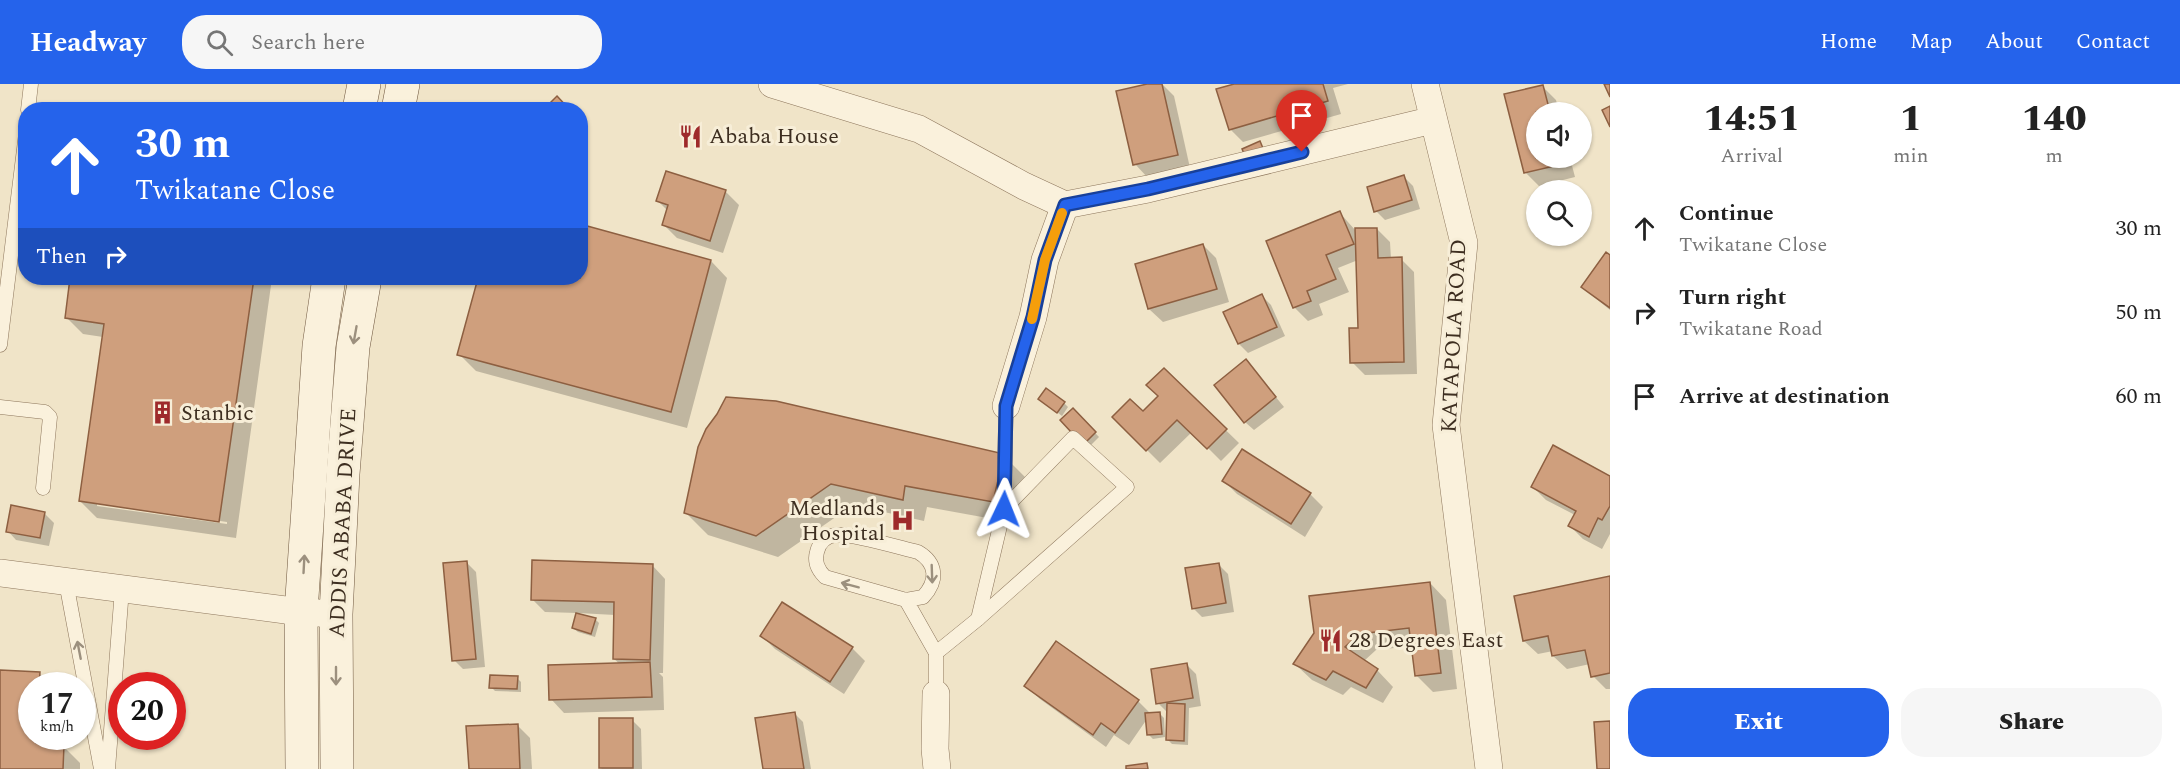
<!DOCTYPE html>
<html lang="en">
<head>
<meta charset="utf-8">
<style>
	:root { --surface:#fff; --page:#f6f6f6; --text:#222; --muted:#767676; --accent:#2563eb }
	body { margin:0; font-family:Spectral,serif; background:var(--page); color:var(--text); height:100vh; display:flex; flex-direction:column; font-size:22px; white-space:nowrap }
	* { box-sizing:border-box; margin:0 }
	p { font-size:20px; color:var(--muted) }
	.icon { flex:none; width:33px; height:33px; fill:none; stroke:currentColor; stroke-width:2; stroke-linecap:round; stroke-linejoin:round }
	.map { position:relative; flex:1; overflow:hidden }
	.sheet { display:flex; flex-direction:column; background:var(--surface); width:570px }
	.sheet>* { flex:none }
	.hud { position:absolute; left:18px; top:18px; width:570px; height:183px; border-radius:24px; box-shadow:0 2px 4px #0004; background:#2563eb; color:#fff; overflow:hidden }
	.fabs { position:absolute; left:1526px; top:18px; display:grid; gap:12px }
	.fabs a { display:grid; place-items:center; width:66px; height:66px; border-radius:50%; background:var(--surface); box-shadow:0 2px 4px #0004; font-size:30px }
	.speed { position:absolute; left:18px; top:588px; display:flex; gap:12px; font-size:30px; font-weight:700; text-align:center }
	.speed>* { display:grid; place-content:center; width:78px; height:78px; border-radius:50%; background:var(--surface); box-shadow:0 2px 4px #0004; line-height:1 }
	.speed small { font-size:15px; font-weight:400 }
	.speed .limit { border:9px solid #d22; background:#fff; color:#111 }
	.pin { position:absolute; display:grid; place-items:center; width:51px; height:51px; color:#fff; margin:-62px -26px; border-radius:50% 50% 50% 0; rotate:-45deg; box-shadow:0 0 6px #0007 }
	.pin .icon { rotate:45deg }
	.me { position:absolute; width:66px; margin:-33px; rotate:2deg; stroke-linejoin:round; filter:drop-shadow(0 0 4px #0008) }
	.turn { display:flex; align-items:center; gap:21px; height:126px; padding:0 18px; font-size:27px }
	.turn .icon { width:78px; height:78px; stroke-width:2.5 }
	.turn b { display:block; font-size:42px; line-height:51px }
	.then { display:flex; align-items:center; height:57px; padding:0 18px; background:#0003; gap:12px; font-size:22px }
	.eta { display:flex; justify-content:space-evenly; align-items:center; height:102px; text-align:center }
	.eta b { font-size:36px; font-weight:800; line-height:42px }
	.action { display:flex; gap:12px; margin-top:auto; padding:12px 18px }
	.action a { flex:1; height:69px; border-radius:24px; background:var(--accent); color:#fff; font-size:24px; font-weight:800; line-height:69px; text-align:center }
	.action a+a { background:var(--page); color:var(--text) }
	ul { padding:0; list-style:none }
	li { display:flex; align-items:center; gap:18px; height:84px; padding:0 18px }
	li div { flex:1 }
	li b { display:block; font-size:22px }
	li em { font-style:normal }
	header { display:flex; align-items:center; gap:36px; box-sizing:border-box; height:84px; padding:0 30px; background:var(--accent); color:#fff }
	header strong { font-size:28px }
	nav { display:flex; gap:33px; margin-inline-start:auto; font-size:21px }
	.search { width:420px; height:54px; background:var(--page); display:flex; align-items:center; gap:15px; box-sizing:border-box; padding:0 21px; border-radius:24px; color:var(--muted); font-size:22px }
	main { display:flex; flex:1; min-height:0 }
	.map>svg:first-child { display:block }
	.shadow { fill:#0003; fill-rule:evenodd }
	.building { fill:#cf9f7d; stroke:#8d5f41; stroke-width:1.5 }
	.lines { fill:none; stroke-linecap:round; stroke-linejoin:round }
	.lane-casing { stroke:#8d765c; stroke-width:15 }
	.street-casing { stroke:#8d765c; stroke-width:28 }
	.secondary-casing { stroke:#6f573f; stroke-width:34 }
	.lane { stroke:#faf1dc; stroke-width:14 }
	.street { stroke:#faf1dc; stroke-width:27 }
	.secondary { stroke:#faf1dc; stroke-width:33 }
	.oneway { stroke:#9c907e }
	.route-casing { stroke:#184099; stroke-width:15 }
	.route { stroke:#2563eb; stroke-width:10 }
	.slow { stroke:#f59e0b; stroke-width:10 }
	.labels { text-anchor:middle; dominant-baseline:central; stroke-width:6; stroke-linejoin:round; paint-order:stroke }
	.poi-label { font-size:22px; fill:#3d2e20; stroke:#f7eed8; text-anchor:start }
	.street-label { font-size:22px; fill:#3d2e20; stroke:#f7eed8 }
</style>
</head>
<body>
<header>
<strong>Headway</strong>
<div class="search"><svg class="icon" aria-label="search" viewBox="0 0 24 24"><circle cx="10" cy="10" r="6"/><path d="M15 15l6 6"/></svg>Search here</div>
<nav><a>Home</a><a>Map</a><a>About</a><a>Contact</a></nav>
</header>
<main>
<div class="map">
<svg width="1610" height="685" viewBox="0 0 1610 685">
	<rect width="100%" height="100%" fill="#f0e4c8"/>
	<g class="shadow">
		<path d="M1154,0H1162L1174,12L1190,84L1148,94L1135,80Z"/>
		<path d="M1239,0H1348L1333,4L1341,30L1243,58L1230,45Z"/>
		<path d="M1542,2L1556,16L1559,28H1536V74H1570L1575,93L1539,102L1525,88L1506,11Z"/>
		<path d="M580,38L587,45L580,52Z"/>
		<path d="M1404,93L1413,102L1420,125L1385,136L1376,127Z"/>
		<path d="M725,107L739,121L723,169L677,154L664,141L668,127L658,117Z"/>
		<path d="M1340,129L1355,146L1377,145L1390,158L1391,175H1401L1414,188L1417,290L1365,291L1352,278L1360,245L1358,176L1338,184L1349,208L1319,220L1323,231L1308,237L1294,223Z"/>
		<path d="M1203,161L1216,174L1229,218L1163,238L1149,225Z"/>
		<path d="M1610,173V226L1582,203Z"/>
		<path d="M711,177L727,194L687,344L476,287L459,270L480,194H580Z"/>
		<path d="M72,194H272L236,454L97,434L80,417L103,253L83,250L66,233ZM97,419L227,438V440L97,422Z"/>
		<path d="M1262,212L1271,221L1285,252L1248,269L1239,260Z"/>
		<path d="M1246,277L1284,323L1254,346L1245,338Z"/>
		<path d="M1164,286L1239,359L1221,377L1192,348L1160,379L1114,333L1143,329L1160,312Z"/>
		<path d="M1045,319H1064L1068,323L1062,332Z"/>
		<path d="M1073,326L1099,353L1088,364Z"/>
		<path d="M699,363L1003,371L1025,393L1015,439L927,423L924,437L853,421L778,473L708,451L686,429Z"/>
		<path d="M1610,393V450L1602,465L1583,455L1570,442L1575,431L1546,416L1533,403Z"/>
		<path d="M1224,397L1310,410L1323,423L1305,453L1237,410Z"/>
		<path d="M12,423L45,430L54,439L49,462L16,456L8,447Z"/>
		<path d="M467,479L476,488L485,583L463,585L454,576Z"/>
		<path d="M652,481L665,495L663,589H659L663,593L664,626L564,629L551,615L620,580L614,575L615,531L578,529L595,535L599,539L595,553L578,548L573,544L577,529L545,528L532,515Z"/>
		<path d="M1219,481L1228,490L1234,528L1202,533L1193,524Z"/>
		<path d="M1610,494V605H1606L1593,592L1590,580L1567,585L1553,572V567L1538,570L1524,557Z"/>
		<path d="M1430,499L1446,516L1457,605L1433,608L1416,591L1412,562L1376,566L1364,577L1377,586L1393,603L1383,619L1351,603L1343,611L1312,596L1295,580Z"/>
		<path d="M762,552L852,564L865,577L844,610L775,565Z"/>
		<path d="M1187,581L1196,590L1201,622L1189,624L1188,661L1172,660L1168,656L1167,628L1158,619Z"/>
		<path d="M0,587L39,589L51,602H32V652H54L53,662H63L80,679V685H0Z"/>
		<path d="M517,594L521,598V608L495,607L491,603Z"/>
		<path d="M1026,602L1138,617L1151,630H1160L1164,634L1165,653L1153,655L1148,650L1147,635L1129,661L1114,651L1106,663L1040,615Z"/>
		<path d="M794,629L803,638L811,685H764Z"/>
		<path d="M632,636L641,645L642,685H602L601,684Z"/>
		<path d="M517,641L530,654L532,685H470Z"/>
	</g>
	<g class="building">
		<path d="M1147,0H1162L1178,71L1133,81L1116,7Z"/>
		<path d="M1234,0H1323L1328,17L1229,46L1216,5Z"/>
		<path d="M1604,0H1610V13Z"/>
		<path d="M1543,1L1550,28H1536V74H1561L1563,80L1524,89L1504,10Z"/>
		<path d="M557,12L570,26H543Z"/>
		<path d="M1610,22V43L1602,26Z"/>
		<path d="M1260,57L1265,69L1247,77L1242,65Z"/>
		<path d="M666,87L726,106L710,157L662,141L668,121L656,117Z"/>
		<path d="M1404,91L1412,116L1374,128L1367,103Z"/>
		<path d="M1340,127L1354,160L1326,171L1336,195L1307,207L1311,217L1293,224L1266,157Z"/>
		<path d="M580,140L711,176L671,328L457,271L478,194H580Z"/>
		<path d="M1355,144H1377L1378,174L1402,173L1404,278L1350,279L1349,244H1358Z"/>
		<path d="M1203,160L1217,205L1148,225L1135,180Z"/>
		<path d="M1606,168L1610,171V224L1581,203Z"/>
		<path d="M70,194H254L219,438L79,417L104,240L65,234Z"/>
		<path d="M1262,210L1277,243L1238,260L1223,228Z"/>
		<path d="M1246,275L1276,313L1244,339L1214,301Z"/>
		<path d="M1164,284L1227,345L1207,365L1177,336L1146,367L1112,333L1130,315L1143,327L1158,312L1146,301Z"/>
		<path d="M1046,304L1065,318L1057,329L1038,315Z"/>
		<path d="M726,313L776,317L1004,370L993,418L905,402L903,416L831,400L756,452L684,429L698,363L706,345L717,330Z"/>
		<path d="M1073,324L1096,348L1083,361L1060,336Z"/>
		<path d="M1553,361L1610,392V422L1602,436L1598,434L1589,453L1568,442L1576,427L1531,403Z"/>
		<path d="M1242,365L1311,409L1291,440L1222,397Z"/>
		<path d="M11,421L45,428L40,454L6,448Z"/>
		<path d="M532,476L653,480L650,576L613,575L614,518L531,516Z"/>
		<path d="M467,477L476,575L452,577L443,479Z"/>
		<path d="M1219,479L1226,519L1192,525L1185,484Z"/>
		<path d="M1610,492V589L1591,593L1585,566L1552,572L1548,552L1523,557L1514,512Z"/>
		<path d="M1430,498L1441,589L1415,592L1409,544L1359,550L1345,563L1378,585L1366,604L1333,587L1326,596L1293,580L1314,549L1309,512Z"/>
		<path d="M782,518L853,563L830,598L760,552Z"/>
		<path d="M576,529L596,534L591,550L572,544Z"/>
		<path d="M1056,557L1139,616L1115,649L1101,639L1093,651L1024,602Z"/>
		<path d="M650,578L652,613L549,616L548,581Z"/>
		<path d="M1187,579L1193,614L1156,620L1151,585Z"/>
		<path d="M0,586L40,588L39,602H32V652H37L36,659L64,661L63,685H0Z"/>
		<path d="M490,591L518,592L517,605L489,604Z"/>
		<path d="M1167,619L1185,620L1184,657L1166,656Z"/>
		<path d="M795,628L804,685H763L755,634Z"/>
		<path d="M1160,628L1162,650L1147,651L1145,629Z"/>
		<rect x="599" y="634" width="34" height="50"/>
		<path d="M1610,637V685H1597L1594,638Z"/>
		<path d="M518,640L520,685H469L466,642Z"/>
		<path d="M1147,679L1148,685H1126V682Z"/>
	</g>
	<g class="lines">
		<defs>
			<g id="lane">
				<path d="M28,26L31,0"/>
				<path d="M0,261L26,49"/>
				<path d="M0,323L45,328L50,333L43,404"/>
				<path d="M66,498L101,685"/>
				<path d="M906,516L923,513C938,497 937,479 918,468C901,464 850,449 836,451C826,452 819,459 817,468C814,478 818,486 825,493L906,516L936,569V610"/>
				<path d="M978,535L1127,403L1073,354L1004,425"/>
				<path d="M936,569L978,535L1004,425L1006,322"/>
				<path d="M108,685L122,505"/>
			</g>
			<g id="street">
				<path d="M772,0L919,45L1024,102L1065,121L1148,105L1433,36"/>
				<path d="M1425,0L1464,159L1446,341L1489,685"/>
				<path d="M1006,322L1033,233L1045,176L1065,121"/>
				<path d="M0,489L301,528L336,530"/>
				<path d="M936,610L935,665L937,685"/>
			</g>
			<g id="secondary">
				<path d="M359,26L364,0"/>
				<path d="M398,26L403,0"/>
				<path d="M302,685L301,528L319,262L329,194"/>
				<path d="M337,685L336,530L343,390L353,263L365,194"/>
			</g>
		</defs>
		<use href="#lane" class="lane-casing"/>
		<use href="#street" class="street-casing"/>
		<use href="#secondary" class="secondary-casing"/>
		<use href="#lane" class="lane"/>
		<use href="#street" class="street"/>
		<use href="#secondary" class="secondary"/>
	</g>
	<defs><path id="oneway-shaft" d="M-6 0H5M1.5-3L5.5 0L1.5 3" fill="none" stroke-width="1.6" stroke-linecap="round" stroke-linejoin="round" transform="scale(1.5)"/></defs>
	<g class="oneway">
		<use href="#oneway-shaft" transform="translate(355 251) rotate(100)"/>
		<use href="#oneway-shaft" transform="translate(304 480) rotate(-87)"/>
		<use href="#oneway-shaft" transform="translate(932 490) rotate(88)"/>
		<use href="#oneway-shaft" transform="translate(850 501) rotate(-165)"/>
		<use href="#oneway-shaft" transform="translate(79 566) rotate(-101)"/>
		<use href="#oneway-shaft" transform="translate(336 592) rotate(90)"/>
	</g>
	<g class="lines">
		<defs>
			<path id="route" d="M1004,425L1006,322L1033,233L1045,176L1065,121L1148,105L1302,68"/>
		</defs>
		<use href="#route" class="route-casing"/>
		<use href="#route" class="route"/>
		<path class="slow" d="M1032,235L1045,176L1062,129"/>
	</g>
	<defs>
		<symbol id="restaurant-bare" viewBox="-9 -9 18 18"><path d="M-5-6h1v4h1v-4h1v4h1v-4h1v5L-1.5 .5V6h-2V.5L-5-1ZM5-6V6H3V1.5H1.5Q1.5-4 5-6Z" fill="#9e2a2b" stroke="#f7eed8" stroke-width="2.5" paint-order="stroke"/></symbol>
		<symbol id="building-bare" viewBox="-9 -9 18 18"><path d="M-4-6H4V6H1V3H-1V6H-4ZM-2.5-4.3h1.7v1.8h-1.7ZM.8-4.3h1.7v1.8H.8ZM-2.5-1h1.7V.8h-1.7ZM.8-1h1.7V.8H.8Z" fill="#9e2a2b" stroke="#f7eed8" stroke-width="2.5" paint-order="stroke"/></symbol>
		<symbol id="hospital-bare" viewBox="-9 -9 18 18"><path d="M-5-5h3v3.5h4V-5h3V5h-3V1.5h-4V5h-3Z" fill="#9e2a2b" stroke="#f7eed8" stroke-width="2.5" paint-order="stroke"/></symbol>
	</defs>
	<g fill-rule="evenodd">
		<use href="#restaurant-bare" x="674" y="36" width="33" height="33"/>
		<use href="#building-bare" x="146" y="312" width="33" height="33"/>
		<use href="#hospital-bare" x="886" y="420" width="33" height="33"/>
		<use href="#restaurant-bare" x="1314" y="540" width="33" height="33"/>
	</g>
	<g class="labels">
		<g class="poi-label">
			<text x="709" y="52">Ababa House</text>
			<text x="181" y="329">Stanbic</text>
			<text x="885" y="424" text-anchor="end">Medlands<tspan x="885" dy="25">Hospital</tspan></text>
			<text x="1349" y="556">28 Degrees East</text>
		</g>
		<g class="street-label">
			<text transform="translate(1454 252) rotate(-87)">KATAPOLA ROAD</text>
			<text transform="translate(343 439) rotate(-87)">ADDIS ABABA DRIVE</text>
		</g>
	</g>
</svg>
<div class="fabs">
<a><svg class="icon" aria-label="sound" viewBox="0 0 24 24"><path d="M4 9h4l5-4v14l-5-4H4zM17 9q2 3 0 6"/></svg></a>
<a><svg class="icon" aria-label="search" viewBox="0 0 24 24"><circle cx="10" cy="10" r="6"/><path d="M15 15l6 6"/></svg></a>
</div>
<div class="speed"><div>17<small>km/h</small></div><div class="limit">20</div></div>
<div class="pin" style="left:1302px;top:68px;background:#d93025"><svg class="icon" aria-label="arrive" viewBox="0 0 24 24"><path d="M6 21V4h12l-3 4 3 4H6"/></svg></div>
<svg class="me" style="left:1004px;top:425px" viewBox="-20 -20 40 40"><path d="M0-17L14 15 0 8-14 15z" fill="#2563eb" stroke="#fff" stroke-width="4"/></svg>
<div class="hud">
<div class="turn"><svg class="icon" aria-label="ahead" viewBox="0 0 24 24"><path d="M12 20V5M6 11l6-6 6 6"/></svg><div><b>30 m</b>Twikatane Close</div></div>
<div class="then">Then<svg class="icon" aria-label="right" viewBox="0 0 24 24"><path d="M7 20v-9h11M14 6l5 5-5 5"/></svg></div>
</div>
</div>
<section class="sheet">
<div class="eta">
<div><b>14:51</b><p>Arrival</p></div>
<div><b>1</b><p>min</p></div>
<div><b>140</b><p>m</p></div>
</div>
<ul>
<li><svg class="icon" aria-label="ahead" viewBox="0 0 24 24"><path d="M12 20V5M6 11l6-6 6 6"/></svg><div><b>Continue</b><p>Twikatane Close</p></div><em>30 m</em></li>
<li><svg class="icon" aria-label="right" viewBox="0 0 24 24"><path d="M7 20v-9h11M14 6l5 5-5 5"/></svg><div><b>Turn right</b><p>Twikatane Road</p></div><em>50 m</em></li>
<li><svg class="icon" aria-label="arrive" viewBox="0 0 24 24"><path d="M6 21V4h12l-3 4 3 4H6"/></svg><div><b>Arrive at destination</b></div><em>60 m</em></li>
</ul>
<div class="action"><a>Exit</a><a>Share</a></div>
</section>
</main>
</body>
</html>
